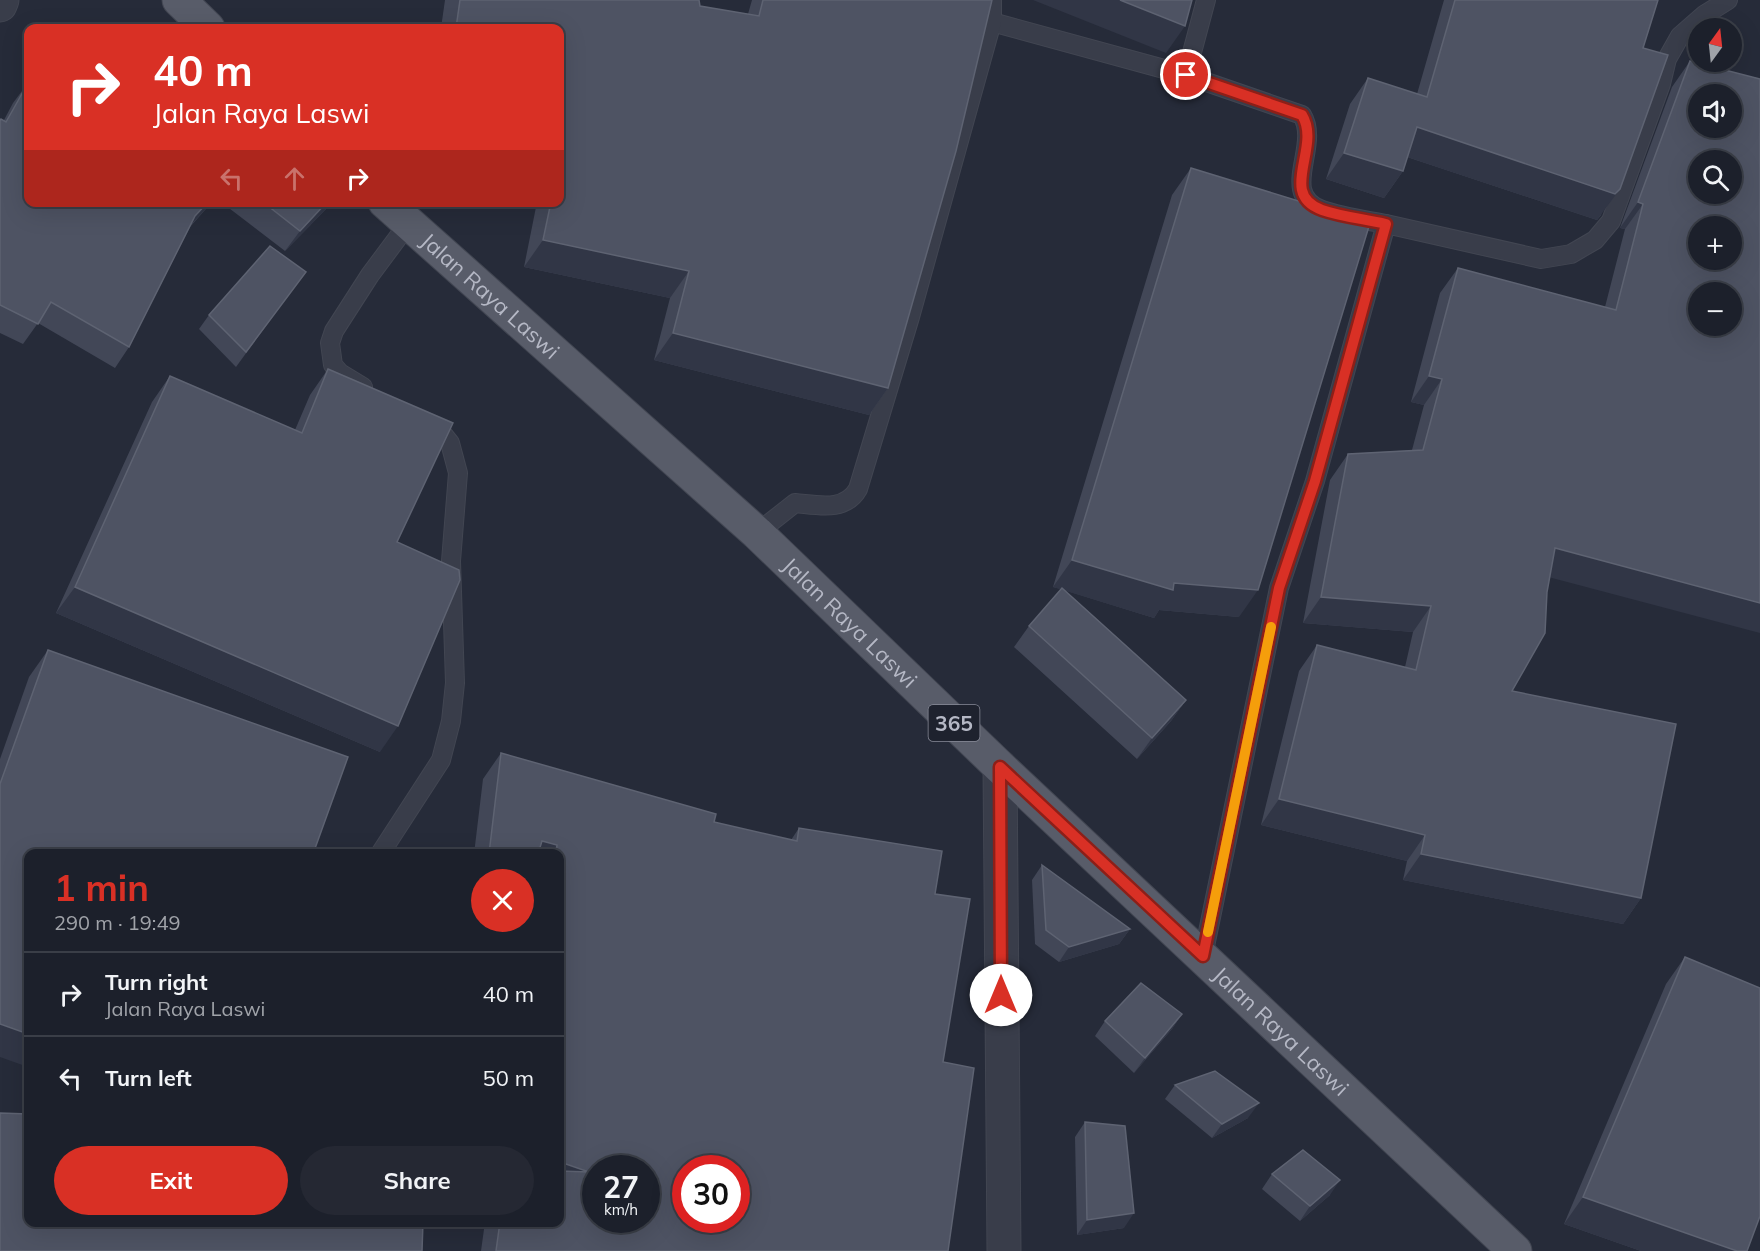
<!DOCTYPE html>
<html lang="en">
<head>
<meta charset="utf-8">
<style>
	:root { --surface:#1c202b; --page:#252833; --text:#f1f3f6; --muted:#a0a3a9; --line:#3a3e47; --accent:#d93025 }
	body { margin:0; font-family:Mulish,sans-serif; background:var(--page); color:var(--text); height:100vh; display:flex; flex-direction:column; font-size:22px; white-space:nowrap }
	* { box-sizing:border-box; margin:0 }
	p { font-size:20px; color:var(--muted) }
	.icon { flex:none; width:33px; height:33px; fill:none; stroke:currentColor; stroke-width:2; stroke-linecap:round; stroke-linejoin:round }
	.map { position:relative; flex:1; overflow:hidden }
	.side { position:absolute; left:24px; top:849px; width:540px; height:378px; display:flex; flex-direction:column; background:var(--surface); border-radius:12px; box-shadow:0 6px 24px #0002,0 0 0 2px var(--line) }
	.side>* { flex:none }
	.hud { position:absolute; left:24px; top:24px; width:540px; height:183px; border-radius:12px; box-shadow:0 6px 24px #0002,0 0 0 2px var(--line); background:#d93025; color:#fff; overflow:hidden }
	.needle { width:39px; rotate:15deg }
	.fabs { position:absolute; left:1688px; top:18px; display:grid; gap:12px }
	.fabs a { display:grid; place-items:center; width:54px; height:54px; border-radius:50%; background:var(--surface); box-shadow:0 6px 24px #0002,0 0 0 2px var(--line); font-size:30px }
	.speed { position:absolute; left:582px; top:1155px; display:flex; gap:12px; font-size:30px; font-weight:700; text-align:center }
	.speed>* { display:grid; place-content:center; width:78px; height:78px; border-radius:50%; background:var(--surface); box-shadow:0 6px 24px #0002,0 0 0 2px var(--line); line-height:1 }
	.speed small { font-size:15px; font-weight:400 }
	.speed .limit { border:9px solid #d22; background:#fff; color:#111 }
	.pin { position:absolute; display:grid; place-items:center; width:51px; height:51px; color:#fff; margin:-26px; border:3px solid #fff; border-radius:50%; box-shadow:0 2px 6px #0007 }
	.me { position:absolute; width:66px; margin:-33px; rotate:0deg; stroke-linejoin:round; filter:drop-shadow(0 0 4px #0008) }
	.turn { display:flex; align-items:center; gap:21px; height:126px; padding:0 30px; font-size:27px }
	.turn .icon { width:78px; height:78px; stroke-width:2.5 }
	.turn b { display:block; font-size:42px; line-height:51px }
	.lanes { display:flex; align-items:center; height:57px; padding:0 30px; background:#0003; justify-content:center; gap:30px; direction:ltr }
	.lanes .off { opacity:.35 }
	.round { display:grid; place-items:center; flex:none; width:63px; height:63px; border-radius:32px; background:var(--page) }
	.headline { display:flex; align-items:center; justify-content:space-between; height:102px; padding:0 30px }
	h1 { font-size:36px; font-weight:700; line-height:45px; color:var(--accent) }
	.action { display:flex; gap:12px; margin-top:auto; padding:12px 30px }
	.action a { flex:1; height:69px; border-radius:36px; background:var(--accent); color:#fff; font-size:24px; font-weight:700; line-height:69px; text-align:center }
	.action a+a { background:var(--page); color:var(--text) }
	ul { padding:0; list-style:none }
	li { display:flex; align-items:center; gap:18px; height:84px; padding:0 30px; border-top:2px solid var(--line) }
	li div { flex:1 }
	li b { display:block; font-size:22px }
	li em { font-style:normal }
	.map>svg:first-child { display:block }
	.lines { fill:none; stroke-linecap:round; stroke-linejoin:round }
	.lane-casing { stroke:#424652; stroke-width:20 }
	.street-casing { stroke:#424652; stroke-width:35 }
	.primary-casing { stroke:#424652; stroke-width:35 }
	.lane { stroke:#393d4a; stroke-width:18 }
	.street { stroke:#393d4a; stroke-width:33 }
	.primary { stroke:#585c69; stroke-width:33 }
	.wall { fill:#424757 }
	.shaded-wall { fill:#313646 }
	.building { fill:#4e5363; stroke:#5e6372; stroke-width:1.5; fill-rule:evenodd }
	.route-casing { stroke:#8d1f18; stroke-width:15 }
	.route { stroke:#d93025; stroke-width:10 }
	.slow { stroke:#f59e0b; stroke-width:10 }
	.labels { text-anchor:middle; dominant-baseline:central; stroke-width:6; stroke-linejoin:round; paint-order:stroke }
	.shield { fill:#1e222e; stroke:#888b98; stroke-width:1.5 }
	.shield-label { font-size:21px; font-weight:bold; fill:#b5b8c5 }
	.street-label { font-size:22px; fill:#b5b8c5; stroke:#1e222e }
</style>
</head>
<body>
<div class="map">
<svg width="1760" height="1251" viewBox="0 0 1760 1251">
	<rect width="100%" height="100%" fill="#262b39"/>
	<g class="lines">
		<defs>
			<g id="lane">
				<path d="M992,22L1186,75L1206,0"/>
				<path d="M1186,75L1302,115C1321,146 1278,194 1322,210C1342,217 1365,220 1386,224"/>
				<path d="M363,387L340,373L333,365L330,343L334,331L370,275L408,224"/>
				<path d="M757,533L795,503C818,505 845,512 858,489L910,317L992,22V0"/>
				<path d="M380,854L441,760L451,721L455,683L451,561L458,473L450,443L442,433L426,423"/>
				<path d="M1203,956L1279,588L1315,481L1386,224L1541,259L1571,254L1595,240L1611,221L1661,84L1667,59L1680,36L1704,15L1728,0"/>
			</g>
			<g id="street">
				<path d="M0,5L2,0"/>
				<path d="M1000,767L1004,1251"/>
			</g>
			<g id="primary">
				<path d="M179,0L208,28"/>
				<path id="s1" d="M385,202L757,533L1000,767L1515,1251"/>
			</g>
		</defs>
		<use href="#lane" class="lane-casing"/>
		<use href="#street" class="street-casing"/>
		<use href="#primary" class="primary-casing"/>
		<use href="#lane" class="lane"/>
		<use href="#street" class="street"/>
		<use href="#primary" class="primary"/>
	</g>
	<g class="wall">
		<path d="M445,0H699L700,6L748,14L752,0H992L888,388L869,415L654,360L670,298L524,267L537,202H560V28H441Z"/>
		<path d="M1444,0H1658L1643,48L1601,215L1597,220L1407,157L1403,171L1384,198L1326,179L1350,104L1368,78L1417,94Z"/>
		<path d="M1690,61L1550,577L1512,691L1641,898L1623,924L1403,880L1407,861L1261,825L1299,671L1317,645L1405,667L1413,632L1303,623L1330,480L1348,454L1412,450L1424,405L1411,402L1440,293L1458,268L1605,307L1625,229L1620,228L1672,87Z"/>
		<path d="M28,83V202H212L190,227L129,347L115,368L38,323L23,344L0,333V121L4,120L13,103Z"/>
		<path d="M1191,168L1239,617L1159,610L1154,618L1064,590L1186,700L1171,721L1137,759L1014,647L1029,626L1061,589L1053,587L1172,195Z"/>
		<path d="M221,202H333L285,251Z"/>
		<path d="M295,286L236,367L199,329L209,315Z"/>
		<path d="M328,369L397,542L380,752L56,613L152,402L170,376L295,430L310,395Z"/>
		<path d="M48,650L0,1057V759L29,677Z"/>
		<path d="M501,753L714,822L791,840L799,828L935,894L943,1062L948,1251H481L485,1222H560V854H474L483,779Z"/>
		<path d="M1042,865L1130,929L1119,944L1059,962L1035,944L1032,880Z"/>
		<path d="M1685,957L1747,1251H1641L1564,1224L1666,984Z"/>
		<path d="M1182,1014L1172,1029L1134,1073L1095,1036L1105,1021Z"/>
		<path d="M1175,1085L1248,1118L1212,1138L1165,1099Z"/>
		<path d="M1085,1122L1124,1228L1077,1235L1075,1137Z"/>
		<path d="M1272,1174L1330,1195L1300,1221L1262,1189Z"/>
	</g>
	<g class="shaded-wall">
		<path d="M1033,0H1120L1185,26L1166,53Z"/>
		<path d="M1417,127L1620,189L1597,220L1398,154Z"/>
		<path d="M1344,153L1403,171L1384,198L1326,179Z"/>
		<path d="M208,202H212L181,236L195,216Z"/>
		<path d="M327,202H333L285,251L300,231Z"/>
		<path d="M1638,202L1643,204L1625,229L1620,228Z"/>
		<path d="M543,240L689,271L670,298L524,267Z"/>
		<path d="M673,333L888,388L869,415L654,360Z"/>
		<path d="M1429,376L1442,379L1424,405L1411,402Z"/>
		<path d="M1555,548L1760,603V633L1537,574Z"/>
		<path d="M1072,560L1174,583L1258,590L1239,617L1159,610L1154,618L1053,587Z"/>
		<path d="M75,587L398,726L380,752L56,613Z"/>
		<path d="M1321,597L1431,606L1413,632L1303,623Z"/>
		<path d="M1186,700L1171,721L1137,759L1152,738Z"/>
		<path d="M1279,799L1425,835L1407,861L1261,825Z"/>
		<path d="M542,841L557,845L551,854H534Z"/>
		<path d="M1421,854L1641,898L1623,924L1403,880Z"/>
		<path d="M1130,929L1119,944L1059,962L1069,947Z"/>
		<path d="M1182,1014L1172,1029L1134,1073L1145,1058Z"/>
		<path d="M0,1024L28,1034V1067L0,1057Z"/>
		<path d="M1259,1103L1248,1118L1212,1138L1222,1124Z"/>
		<path d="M560,1162L589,1172L560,1195Z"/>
		<path d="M1340,1180L1330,1195L1300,1221L1310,1206Z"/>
		<path d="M1583,1197L1737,1251H1641L1564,1224Z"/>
		<path d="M1134,1213L1124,1228L1077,1235L1087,1220Z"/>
	</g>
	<g class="building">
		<path d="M460,0H699L700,6L759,16L763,0H992L956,151L888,388L673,333L689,271L543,240L551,202H560V154L562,141L560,140V28H456Z"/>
		<path d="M1120,0H1192L1185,26Z"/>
		<path d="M1455,0H1658L1643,48L1668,55L1620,189L1615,194L1417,127L1403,171L1344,153L1368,78L1427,97Z"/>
		<path d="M1690,61L1760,79V603L1555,548L1547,592L1545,633L1512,691L1676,724L1641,898L1421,854L1425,835L1279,799L1317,645L1416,670L1431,606L1321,597L1348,454L1423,450L1442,379L1429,376L1458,268L1616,310L1643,204L1638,202ZM1698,94H1731V128H1698ZM1698,160H1731V194H1698ZM1698,226H1731V260H1698ZM1698,292H1731V326H1698Z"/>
		<path d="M28,83V202H208L195,216L129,347L51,302L38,324L0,305V121L1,119L6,122Z"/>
		<path d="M1191,168L1370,223L1258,590L1174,583L1173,590L1072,560Z"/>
		<path d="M263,202H327L300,231Z"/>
		<path d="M270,246L306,272L246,352L209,315Z"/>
		<path d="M328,369L453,423L397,542L459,570L460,580L398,726L75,587L170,376L302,433Z"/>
		<path d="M1062,588L1186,700L1152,738L1029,626Z"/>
		<path d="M48,650L348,757L313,854H28V1034L0,1024V784Z"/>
		<path d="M501,753L716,814L714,822L797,841L799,828L942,851L935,894L970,899L943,1062L974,1068L948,1251H496L500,1222H560V1171L589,1172L560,1162V854H556L557,845L542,841L538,854H489ZM596,1168H646V1220H596ZM686,1168H736V1220H686Z"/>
		<path d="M1042,865L1130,929L1069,947L1046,930Z"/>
		<path d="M1685,957L1760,988V1216L1747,1251H1737L1583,1197Z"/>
		<path d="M1141,983L1182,1014L1145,1058L1105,1021Z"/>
		<path d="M1215,1071L1259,1103L1222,1124L1175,1085Z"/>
		<path d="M0,1113L28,1114V1222H423L422,1251H0Z"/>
		<path d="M1085,1122L1125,1126L1134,1213L1087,1220Z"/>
		<path d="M1303,1150L1340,1180L1310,1206L1272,1174Z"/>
	</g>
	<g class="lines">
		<defs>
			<path id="route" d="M1001,995L1000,767L1203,956L1279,588L1315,481L1386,224C1365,219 1342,217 1322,210C1277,194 1322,147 1302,115L1186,75"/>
		</defs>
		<use href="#route" class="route-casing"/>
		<use href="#route" class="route"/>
		<path class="slow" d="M1208,932L1271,627"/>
	</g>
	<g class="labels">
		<rect class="shield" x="928.5" y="705" width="51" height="36" rx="4.5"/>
		<g class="shield-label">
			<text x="954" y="723">365</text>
		</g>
		<g class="street-label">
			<text stroke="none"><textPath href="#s1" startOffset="141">Jalan Raya Laswi</textPath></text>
			<text stroke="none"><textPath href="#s1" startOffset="627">Jalan Raya Laswi</textPath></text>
			<text stroke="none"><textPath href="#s1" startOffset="1221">Jalan Raya Laswi</textPath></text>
		</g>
	</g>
</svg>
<div class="fabs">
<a><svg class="needle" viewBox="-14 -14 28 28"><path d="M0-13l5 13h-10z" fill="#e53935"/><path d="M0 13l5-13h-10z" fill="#a0a3a9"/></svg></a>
<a><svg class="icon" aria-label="sound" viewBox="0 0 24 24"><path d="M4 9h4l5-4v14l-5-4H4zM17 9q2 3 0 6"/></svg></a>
<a><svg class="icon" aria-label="search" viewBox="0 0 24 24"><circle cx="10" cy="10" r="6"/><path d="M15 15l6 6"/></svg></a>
<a>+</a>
<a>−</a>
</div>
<div class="speed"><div>27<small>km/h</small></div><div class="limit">30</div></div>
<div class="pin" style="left:1186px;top:75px;background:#d93025"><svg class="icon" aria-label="arrive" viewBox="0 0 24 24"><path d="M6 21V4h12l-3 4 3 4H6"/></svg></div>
<svg class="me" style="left:1001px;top:995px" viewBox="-20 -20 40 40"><circle r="19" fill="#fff"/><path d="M0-13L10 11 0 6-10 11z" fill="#d93025"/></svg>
<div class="hud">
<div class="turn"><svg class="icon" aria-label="right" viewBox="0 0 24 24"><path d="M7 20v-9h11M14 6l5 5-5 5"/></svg><div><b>40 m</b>Jalan Raya Laswi</div></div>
<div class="lanes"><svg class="icon off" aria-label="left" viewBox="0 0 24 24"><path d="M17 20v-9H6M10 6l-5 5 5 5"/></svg><svg class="icon off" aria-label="ahead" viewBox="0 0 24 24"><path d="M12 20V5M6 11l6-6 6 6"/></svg><svg class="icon" aria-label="right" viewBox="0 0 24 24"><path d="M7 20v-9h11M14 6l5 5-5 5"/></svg></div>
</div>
<section class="side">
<div class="headline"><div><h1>1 min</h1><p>290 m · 19:49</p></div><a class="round" style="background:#d93025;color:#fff"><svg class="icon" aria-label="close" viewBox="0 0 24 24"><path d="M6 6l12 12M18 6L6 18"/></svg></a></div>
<ul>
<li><svg class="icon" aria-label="right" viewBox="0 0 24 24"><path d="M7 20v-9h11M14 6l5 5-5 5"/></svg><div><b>Turn right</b><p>Jalan Raya Laswi</p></div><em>40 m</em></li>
<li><svg class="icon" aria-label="left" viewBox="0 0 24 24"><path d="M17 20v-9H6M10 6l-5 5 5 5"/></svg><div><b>Turn left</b></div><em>50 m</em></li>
</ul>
<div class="action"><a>Exit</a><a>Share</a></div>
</section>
</div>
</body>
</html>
